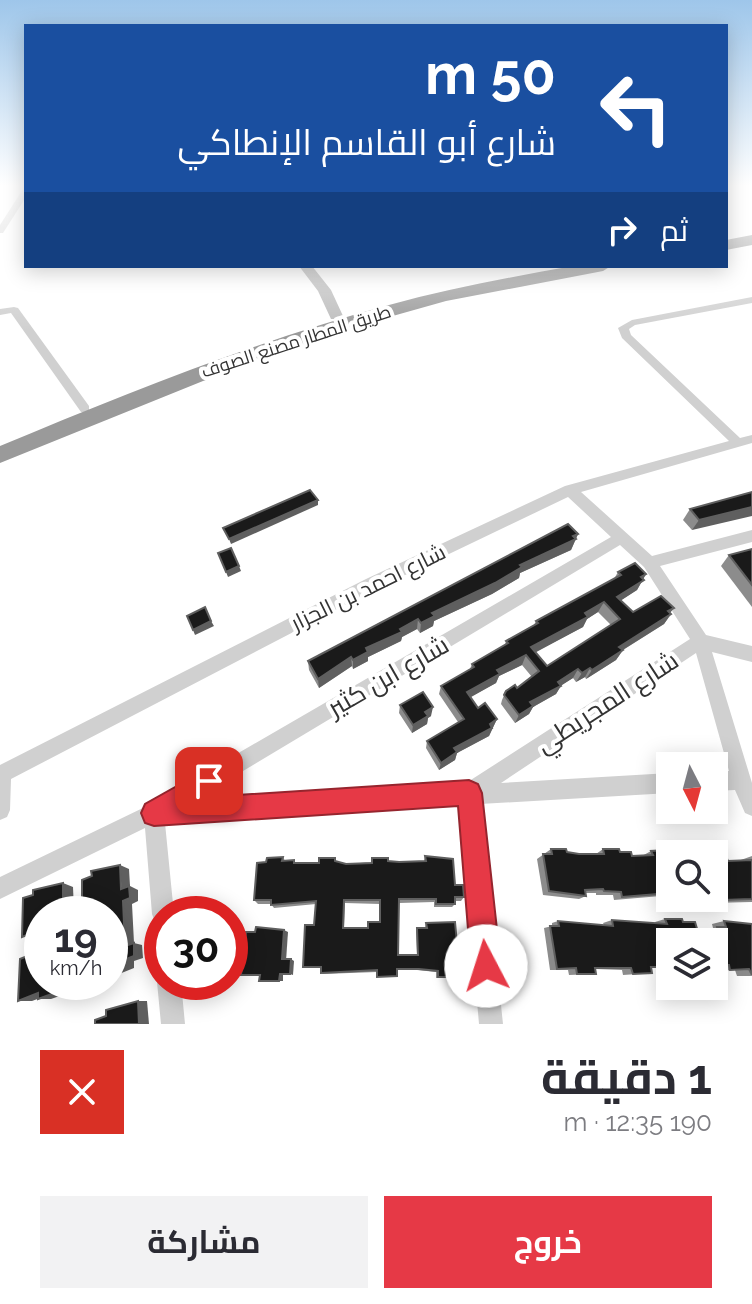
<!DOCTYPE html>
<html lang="ar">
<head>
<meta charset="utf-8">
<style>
	:root { --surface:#fff; --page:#f2f2f3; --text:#2b2b33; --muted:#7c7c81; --accent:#e63946 }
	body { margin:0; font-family:Raleway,Cairo,sans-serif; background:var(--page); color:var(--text); direction:rtl; height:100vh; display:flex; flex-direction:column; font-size:30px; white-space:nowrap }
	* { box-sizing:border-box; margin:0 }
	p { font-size:26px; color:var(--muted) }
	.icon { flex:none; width:44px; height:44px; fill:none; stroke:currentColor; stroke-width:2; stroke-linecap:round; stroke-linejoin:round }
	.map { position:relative; height:1024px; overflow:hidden; direction:ltr }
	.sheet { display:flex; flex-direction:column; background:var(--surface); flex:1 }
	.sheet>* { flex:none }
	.banner { position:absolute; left:24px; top:24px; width:704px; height:244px; border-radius:0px; box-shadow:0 4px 20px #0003; direction:rtl; background:#1a4fa0; color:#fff; overflow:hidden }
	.needle { width:52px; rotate:174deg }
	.buttons { position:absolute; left:656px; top:752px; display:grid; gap:16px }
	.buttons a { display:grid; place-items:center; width:72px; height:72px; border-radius:0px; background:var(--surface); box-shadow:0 4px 20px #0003; font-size:40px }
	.speed { position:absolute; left:24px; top:896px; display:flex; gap:16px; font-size:40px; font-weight:700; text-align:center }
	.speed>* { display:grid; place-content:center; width:104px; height:104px; border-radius:50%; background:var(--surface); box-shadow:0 4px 20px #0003; line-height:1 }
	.speed small { font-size:20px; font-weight:400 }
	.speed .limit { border:12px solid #d22; background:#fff; color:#111 }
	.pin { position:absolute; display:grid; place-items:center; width:68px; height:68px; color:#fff; margin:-34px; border-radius:16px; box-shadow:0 4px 12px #0006 }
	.me { position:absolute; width:88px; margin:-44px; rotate:355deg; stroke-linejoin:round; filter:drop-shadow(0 0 6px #0008) }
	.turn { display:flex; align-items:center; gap:28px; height:168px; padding:0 40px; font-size:36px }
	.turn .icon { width:104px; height:104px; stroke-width:2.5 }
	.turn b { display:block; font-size:56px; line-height:68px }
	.then { display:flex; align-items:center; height:76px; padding:0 40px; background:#0003; gap:16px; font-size:30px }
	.round { display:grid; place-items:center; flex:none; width:84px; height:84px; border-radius:0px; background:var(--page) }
	.summary { display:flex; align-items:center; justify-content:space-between; height:136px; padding:0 40px }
	h1 { font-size:48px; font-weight:700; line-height:60px }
	.action { display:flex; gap:16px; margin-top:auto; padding:16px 40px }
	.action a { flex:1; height:92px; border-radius:0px; background:var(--accent); color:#fff; font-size:32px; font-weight:700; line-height:92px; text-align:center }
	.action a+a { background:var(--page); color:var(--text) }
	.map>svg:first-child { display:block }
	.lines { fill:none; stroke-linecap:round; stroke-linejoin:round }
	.street { fill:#d0d0d0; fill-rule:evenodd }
	.secondary { fill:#bdbdbd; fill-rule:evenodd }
	.highway { fill:#9a9a9a; fill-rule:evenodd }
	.wall { fill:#8c8c8c; fill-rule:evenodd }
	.shaded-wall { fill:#5f5f5f }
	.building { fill:#1a1a1a; stroke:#5f5f5f; stroke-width:2; fill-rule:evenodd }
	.route { fill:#e63946; stroke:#96252e; stroke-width:2 }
	.labels { text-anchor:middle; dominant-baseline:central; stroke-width:8; stroke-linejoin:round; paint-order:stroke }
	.far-street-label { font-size:18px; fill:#333; stroke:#fff }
	.street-label { font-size:22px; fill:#333; stroke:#fff }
	.near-street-label { font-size:26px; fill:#333; stroke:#fff }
</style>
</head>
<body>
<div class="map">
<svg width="752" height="1024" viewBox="0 0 752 1024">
	<rect width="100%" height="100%" fill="#fff"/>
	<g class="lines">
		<g class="street">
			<path d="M23,189H26V197L3,233H0V225Z"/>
			<path d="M752,297V303L635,325L629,329L631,335L740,438L752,435V443L581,492L652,556L752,530V542L660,566L706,635L752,646V662L712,652L752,783V816L745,813L735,790L714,791V771H729L696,653L501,783L670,773V793L480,804L503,1024H479L460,805L165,823L174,914H162V925L155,922L152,914L145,828L0,899V877L147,806L611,537L568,497L376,589L11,779L10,810L7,817L0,820V765L366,579L565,486L729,441L622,338L618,328L632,320ZM620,545L644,567L690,639L463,785L193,801Z"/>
			<path d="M14,307L18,308L89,406V412H81L11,313L0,315V309Z"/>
			<path d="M162,973V982H181L185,1024H161L157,982Z"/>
		</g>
		<path class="secondary" d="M299,266H312L331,290L343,316L341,319H331L318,291Z"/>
		<g class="highway">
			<path d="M752,235V245L726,250V240Z"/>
			<path d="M573,266H611L603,271L446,301L350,328L203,381L0,463V446C127,393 256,341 389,305C450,288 512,277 573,266Z"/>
		</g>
	</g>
	<g class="wall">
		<path d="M752,492L692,530L683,520L690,509Z"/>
		<path d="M578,534L571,550L520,573L519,578L492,594L434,621L433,626L420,633L417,629L402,637L401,641L368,657V661L353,669L352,666L319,688L309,670L308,661Z"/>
		<path d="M752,549V607L721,566L729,555Z"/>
		<path d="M618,572L646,574L637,590L621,600L633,612L670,613L671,614L664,624L623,650L616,660L586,679L585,677L576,682L573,678L561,685L556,694L533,707L529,714L515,723L501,704L502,700L506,691L517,688L532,677L522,665L499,676L496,683L470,697L478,708L497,719L489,736L457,753L455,760L439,770L426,748L427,741L458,722L439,694L441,686L470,669L472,664L505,645L506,641L534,625L536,621L614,579ZM598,612L611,625L547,666L535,652L583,627L587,619Z"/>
		<path d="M400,705L431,716L428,718L427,724L412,733L399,713Z"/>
		<path d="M551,849H566L567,852L579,854H596L603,849H619L620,852H631L632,856H642L651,851L667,850L668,854H679H670V898H714V854H696L714,853L715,856H726L728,861H738L752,856V902L710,903L709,899L662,901L661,896L614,900L613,895H596V893H585L586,896L579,899L543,895L537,859Z"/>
		<path d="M425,856L455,885L464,897L461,901H455V904L452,907H434V902L399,903L398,955H417L416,931L417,928H425L426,923L458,955L467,969L457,970L458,977L455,978H436V972L417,970H397L396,977H377V972L323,974L321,973V968H305L303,967L314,925L316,904L274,908L271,904H258L254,900L266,862L283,857L285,861L295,863H319L335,858L336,862L346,864L388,861L399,862L424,861ZM345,903L380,904V922L368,928H344Z"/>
		<path d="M665,919L683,922L670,942V968H651L652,973L623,975L622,970L596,969V974L569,975L568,970H550L544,928L552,926V923L558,921L604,925L603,923L612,920L656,924L655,922Z"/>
		<path d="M724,921L752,976H737L735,970L717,971L716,967H714V942H709L705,930L713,928L712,924Z"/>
	</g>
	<g class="shaded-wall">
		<path d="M318,500V505L231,544L229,539Z"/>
		<path d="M752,507V516L692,530L699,520Z"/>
		<path d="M578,534L571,550L520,573L519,578L492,594L434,621L433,626L420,633L421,623L432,613Z"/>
		<path d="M239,566L241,571L228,577L226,572Z"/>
		<path d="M646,574L637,590L611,607L617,597Z"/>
		<path d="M604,602L598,612L587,619L583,627L527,657L531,647Z"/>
		<path d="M674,608L666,618L671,614L664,624L613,656L619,647Z"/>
		<path d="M418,619L417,629L402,637L401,641L368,657V661L353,669V660L366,648Z"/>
		<path d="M211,621L214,626L195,635L193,630Z"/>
		<path d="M623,650L616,660L586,679L592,670Z"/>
		<path d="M526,655L522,665L499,676L496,683L464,701L467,692L497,670Z"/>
		<path d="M351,657L352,666L319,688L318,679Z"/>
		<path d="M590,668L585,677L576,682L582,673Z"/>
		<path d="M578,669L573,678L559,687L561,686L556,694L533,707L529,714L515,723L519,715L530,702Z"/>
		<path d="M433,707L431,716L428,718L427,724L412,733L413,725L425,712Z"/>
		<path d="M497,719L489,736L457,753L455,760L439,770L441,763L454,748Z"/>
		<path d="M120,865L129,869L130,886L138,890V901L132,904L134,943L142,945L143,958L134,961V968L114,976L110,975V972L125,946Z"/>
		<path d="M63,883L73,887L74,911L63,908Z"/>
		<path d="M284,930L288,932L286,961L282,959Z"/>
		<path d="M291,959L294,961L293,975L290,974Z"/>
		<path d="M280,974L283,975V981H279Z"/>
		<path d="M65,982H78L72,985L71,992L51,999H38L60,984Z"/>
		<path d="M38,993L51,994L32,1001H18Z"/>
		<path d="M138,1001H147L149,1024H139Z"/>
	</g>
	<g class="building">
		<path d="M310,490L318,500L229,539L223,528Z"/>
		<path d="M752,492V507L699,520L690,509Z"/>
		<path d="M568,524L578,534L573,536L576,539L520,565L522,567L495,583L432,613L435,616L421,623L418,619L400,629L402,632L366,648L368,652L353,660L351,657L318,679L308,661Z"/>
		<path d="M231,548L239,566L226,572L218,553Z"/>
		<path d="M752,549V585L729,555Z"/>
		<path d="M635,563L646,574L641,577L644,580L617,597L633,612L661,596L674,608L668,611L671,614L619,647L623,650L592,670L590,668L582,673L578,669L558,682L561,686L530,702L533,706L519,715L504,695L506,691L515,685L517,688L539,671L526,655L497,670L500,674L467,692L478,708L485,703L497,719L490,724L492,728L454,748L457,752L441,763L427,741L464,719L441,686L474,667L472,664L508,643L506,641L538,623L536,621L621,575L618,572ZM604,602L620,619L547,666L531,647L588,617L585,613Z"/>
		<path d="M205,607L211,621L193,630L187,616Z"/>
		<path d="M423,692L433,707L425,712L428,716L413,725L400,705Z"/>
		<path d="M551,849H566L567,852L579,854H604L603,849H619L620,852H631L632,856L653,855L651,851L667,850L668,854H679H670V893L622,897L621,892L604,891L603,889L585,890L586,896L549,891L543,854H552Z"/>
		<path d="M698,853H714L715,856H726L728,861L752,860V899L722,900L720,895H714V854H699Z"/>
		<path d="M425,856L453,859L455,885H463L464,897H455V904H436V899H399L398,955H418L417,928H427L426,923L455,922L458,955H466L467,969H457L458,977H438V971L419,969H397V976L377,977V970L321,973V967H303L305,925H314L316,901L271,905V900H254L257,863L266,862L267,858L283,857L282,861L294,860V863H319V858H335V861L346,864L372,863V858H388V861L399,862L426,861ZM344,900H380V922H368V928H343Z"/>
		<path d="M120,865L121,889L129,886L130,898L123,901L125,946L134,943V956L124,960L125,967L110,972V914H42V982H65L60,984V991L38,999V993L18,1001L20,959L30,955L32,933L22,937L23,898L33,895V890L63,883V908L82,901V880L92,876L91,871Z"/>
		<path d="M665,919H682L683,922H695L701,942H670V967H651L652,973L633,974L631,968H595L596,974H577L576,968L557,969L550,926H559L558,921L613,926L612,920L667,924Z"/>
		<path d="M724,921L752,924V975L749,969L730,970L729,965H714V951H724L717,927H726Z"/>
		<path d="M256,927L284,930L282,959H291L290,974H280L279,981H259L260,975H241L246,932H255Z"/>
		<path d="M138,1001L139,1024H95V1020L106,1016V1010Z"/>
	</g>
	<linearGradient id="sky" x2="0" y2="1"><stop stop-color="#9ec6ea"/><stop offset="0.56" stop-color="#fff"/><stop offset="1" stop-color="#fff" stop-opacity="0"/></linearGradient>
	<rect width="752" height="331" fill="url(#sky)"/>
	<path class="route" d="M209,768L218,772L221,781L218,790L206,797L469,780L478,784L482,793L501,966L496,977L486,981L475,977L471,966L458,806L154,826L145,823L141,813L145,804Z"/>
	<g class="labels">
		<g class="far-street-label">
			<text transform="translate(296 341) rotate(-18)">طريق المطار مصنع الصوف</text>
		</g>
		<g class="street-label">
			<text transform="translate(368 587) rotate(-26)">شارع احمد بن الجزار</text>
		</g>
		<g class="near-street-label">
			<text transform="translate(388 676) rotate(-30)">شارع ابن كثير</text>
			<text transform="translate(607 702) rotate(-33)">شارع المجريطي</text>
		</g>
	</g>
</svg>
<div class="buttons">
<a><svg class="needle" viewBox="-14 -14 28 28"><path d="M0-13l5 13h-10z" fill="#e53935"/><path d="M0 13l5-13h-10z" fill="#7c7c81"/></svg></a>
<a><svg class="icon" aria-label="search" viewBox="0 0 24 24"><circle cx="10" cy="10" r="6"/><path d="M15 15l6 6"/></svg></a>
<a><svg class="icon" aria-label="layers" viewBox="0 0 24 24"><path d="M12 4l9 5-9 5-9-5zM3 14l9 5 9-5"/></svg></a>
</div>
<div class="speed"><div>19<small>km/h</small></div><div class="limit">30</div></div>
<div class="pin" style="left:209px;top:781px;background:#d93025"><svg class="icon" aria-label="arrive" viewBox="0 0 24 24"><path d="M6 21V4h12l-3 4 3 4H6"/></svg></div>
<svg class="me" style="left:486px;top:966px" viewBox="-20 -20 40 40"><circle r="19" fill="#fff"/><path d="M0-13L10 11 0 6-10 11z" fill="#e63946"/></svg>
<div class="banner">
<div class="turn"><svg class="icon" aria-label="left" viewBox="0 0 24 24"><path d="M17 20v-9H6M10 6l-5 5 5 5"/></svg><div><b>50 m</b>شارع أبو القاسم الإنطاكي</div></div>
<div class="then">ثم<svg class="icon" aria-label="right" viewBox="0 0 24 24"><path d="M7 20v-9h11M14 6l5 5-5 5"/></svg></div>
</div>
</div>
<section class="sheet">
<div class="summary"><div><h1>1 دقيقة</h1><p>190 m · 12:35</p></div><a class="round" style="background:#d93025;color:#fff"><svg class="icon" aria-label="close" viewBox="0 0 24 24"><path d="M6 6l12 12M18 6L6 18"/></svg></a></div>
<div class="action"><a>خروج</a><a>مشاركة</a></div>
</section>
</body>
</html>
